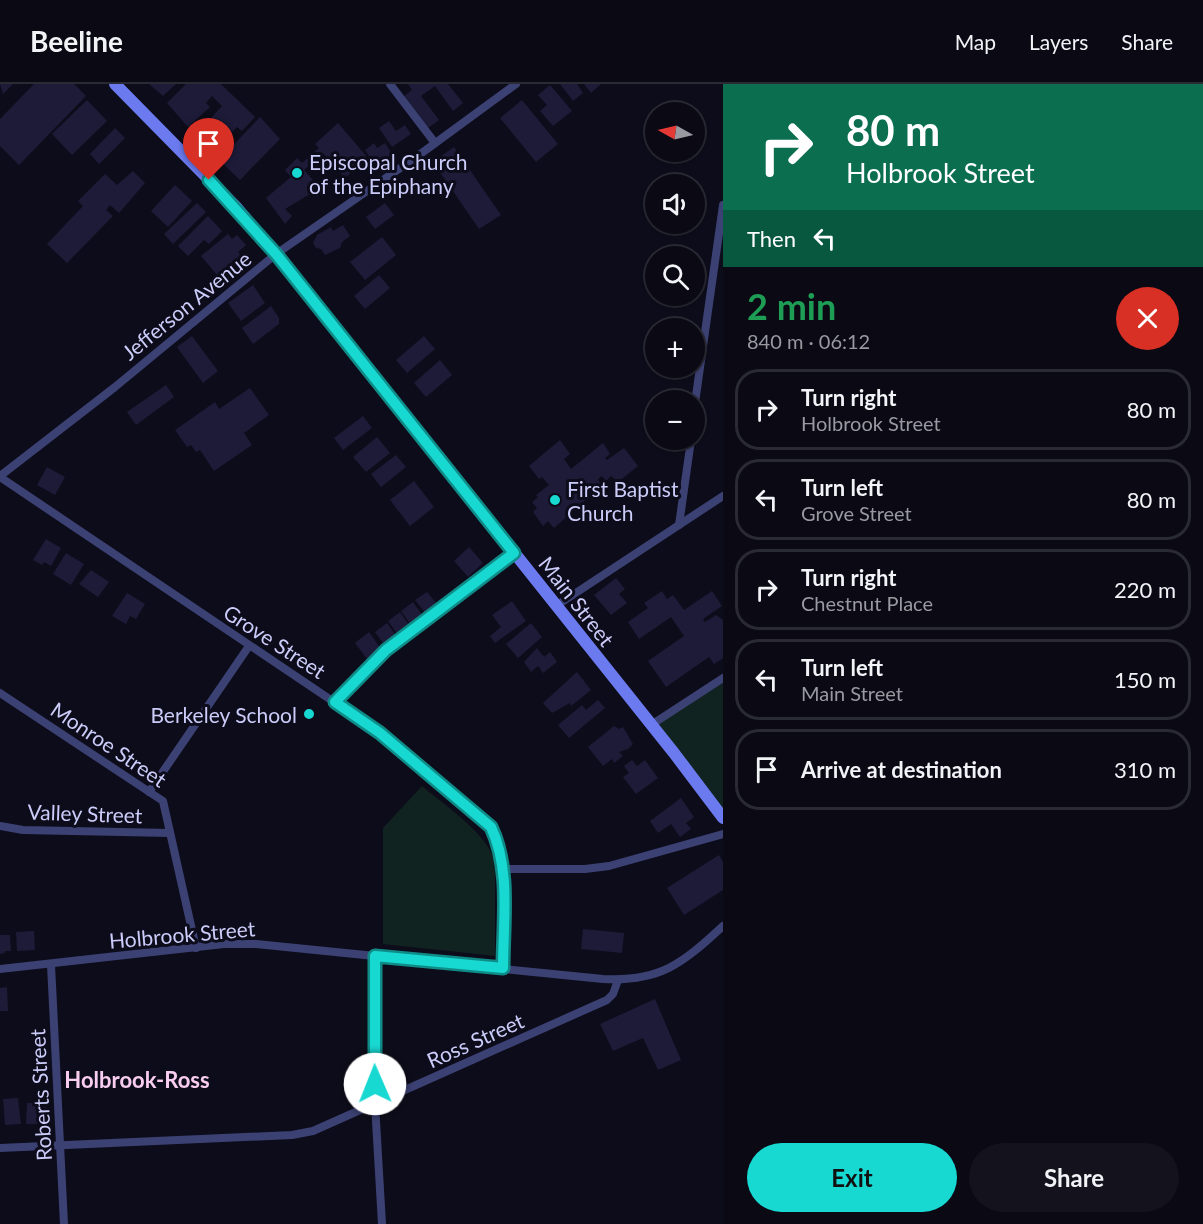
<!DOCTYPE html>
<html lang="en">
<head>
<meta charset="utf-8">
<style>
	:root { --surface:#0a0914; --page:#13121d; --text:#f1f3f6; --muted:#999aa0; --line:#2a2a34; --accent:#18d8d2 }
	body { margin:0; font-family:Lato,sans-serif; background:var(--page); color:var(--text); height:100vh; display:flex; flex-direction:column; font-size:22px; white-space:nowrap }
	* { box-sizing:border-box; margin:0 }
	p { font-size:20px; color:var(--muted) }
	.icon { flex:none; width:33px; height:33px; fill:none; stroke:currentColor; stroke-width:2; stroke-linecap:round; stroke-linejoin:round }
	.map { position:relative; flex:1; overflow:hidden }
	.side { display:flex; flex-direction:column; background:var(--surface); width:480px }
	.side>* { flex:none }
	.top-card { background:#0b6e4f; color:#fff; overflow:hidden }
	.needle { width:39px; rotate:278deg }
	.controls { position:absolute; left:645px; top:18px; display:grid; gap:12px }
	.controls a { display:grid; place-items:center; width:60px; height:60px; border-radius:50%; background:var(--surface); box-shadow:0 2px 4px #0004,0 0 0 2px var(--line); font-size:30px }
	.pin { position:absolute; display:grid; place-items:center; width:51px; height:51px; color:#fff; margin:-62px -26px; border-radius:50% 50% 50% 0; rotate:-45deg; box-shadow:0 0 6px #0007 }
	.pin .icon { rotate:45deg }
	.me { position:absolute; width:66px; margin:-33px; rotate:359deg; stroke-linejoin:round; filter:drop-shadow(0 0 4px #0008) }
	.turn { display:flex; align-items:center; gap:21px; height:126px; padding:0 24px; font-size:27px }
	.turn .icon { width:78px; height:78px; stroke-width:2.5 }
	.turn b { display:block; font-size:42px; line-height:51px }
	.then { display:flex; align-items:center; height:57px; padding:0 24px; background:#0003; gap:12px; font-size:22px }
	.round { display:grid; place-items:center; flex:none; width:63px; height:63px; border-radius:32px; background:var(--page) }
	.head { display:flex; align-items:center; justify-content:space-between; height:102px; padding:0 24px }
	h1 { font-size:36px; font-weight:700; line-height:45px; color:#1e9e55 }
	.cta { display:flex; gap:12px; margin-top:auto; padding:12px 24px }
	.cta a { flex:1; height:69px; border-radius:36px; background:var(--accent); color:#111; font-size:24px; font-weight:700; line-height:69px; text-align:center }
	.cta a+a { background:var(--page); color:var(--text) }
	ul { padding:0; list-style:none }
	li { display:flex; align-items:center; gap:18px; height:81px; margin:0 12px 9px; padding:0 12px; border:3px solid var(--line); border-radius:24px }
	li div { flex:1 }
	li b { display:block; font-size:22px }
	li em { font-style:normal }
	header { display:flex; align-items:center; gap:36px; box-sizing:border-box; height:84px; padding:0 30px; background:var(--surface); border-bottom:2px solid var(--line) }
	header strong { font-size:28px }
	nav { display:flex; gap:33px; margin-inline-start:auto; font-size:21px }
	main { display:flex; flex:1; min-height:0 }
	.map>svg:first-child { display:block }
	.green { fill:#102320 }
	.building { fill:#1d1b38 }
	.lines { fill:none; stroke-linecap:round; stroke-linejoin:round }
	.minor { stroke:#3c4174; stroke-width:8 }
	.secondary { stroke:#6c7aef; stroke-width:12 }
	.route-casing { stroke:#108c88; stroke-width:15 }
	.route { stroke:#18d8d2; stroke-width:10 }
	.poi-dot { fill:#18d8d2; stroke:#0d0c1a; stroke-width:2 }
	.labels { text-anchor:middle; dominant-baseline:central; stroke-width:6; stroke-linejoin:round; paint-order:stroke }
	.poi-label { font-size:21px; fill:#cbccf9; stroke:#0d0c1a; text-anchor:start }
	.street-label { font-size:21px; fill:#cbccf9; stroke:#0d0c1a }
	.neighbourhood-label { font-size:22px; font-weight:bold; fill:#f9cdef; stroke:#0d0c1a }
</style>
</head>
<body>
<header>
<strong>Beeline</strong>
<nav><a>Map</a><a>Layers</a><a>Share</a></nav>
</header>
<main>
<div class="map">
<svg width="723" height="1140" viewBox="0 0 723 1140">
	<rect width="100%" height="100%" fill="#0d0c1a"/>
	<g class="green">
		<path d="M723,594V734L651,641Z"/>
		<path d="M422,702C444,721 492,752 495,781V872L383,860V744Z"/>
	</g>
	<g class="building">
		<path d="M0,0H13L3,10Z"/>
		<path d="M34,0H74L86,12L19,81L0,62V35Z"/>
		<path d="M149,0H176L163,12Z"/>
		<path d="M186,0H221L255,33L242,47L237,43L218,63L223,67L214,76L197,56L200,53L197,49L222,22L212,12L206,19L210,23L188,43L167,19Z"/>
		<path d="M408,0H448L463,19L453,27L435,2L421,12L439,36L428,44L404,12L412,6Z"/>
		<path d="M560,0H577L583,9L573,17Z"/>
		<path d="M584,0H601L591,9Z"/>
		<path d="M550,1L572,27L553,42L540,27L547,21L538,11Z"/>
		<path d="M87,16L107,37L72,71L52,50Z"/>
		<path d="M522,16L558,60L536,78L500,34Z"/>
		<path d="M260,33L280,55L240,96L219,76Z"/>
		<path d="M389,37L396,47L405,41L411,50L392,63L379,44Z"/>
		<path d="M338,39L368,74L345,94L323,69L304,86L320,104L285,125L292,132L285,140L266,114L291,93L285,86L297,74L302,79L319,64L315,60Z"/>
		<path d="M115,44L125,54L99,80L90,70Z"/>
		<path d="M374,59L377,64L385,59L392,70L375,81L365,66Z"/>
		<path d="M454,63L501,131L479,145L433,78Z"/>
		<path d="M133,87L145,99L119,129L110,121L106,126L113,132L67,179L47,160L83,122L78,117L105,90L117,101Z"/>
		<path d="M175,101L192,117L168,143L151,127Z"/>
		<path d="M197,119L206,128L173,160L164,150Z"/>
		<path d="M385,119L394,131L375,145L366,133Z"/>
		<path d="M208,132L222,147L209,160L204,156L188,172L178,162Z"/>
		<path d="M343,141L350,152L342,158L340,164L325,171L321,165L316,164L313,159L317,151L331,143L333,147Z"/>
		<path d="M228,150L232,155L237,151L246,161L238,168L246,178L223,198L201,172Z"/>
		<path d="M382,153L396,171L365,196L350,178Z"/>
		<path d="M379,191L390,204L365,225L354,212Z"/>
		<path d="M253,201L265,219L241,237L228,219Z"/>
		<path d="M271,222L279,234V240L253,260L242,244Z"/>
		<path d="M192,252L218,287L203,299L177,263Z"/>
		<path d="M424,252L435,265L407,289L396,276Z"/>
		<path d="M440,276L452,291L426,313L414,299Z"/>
		<path d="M166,301L174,313L136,341L127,328Z"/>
		<path d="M250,304L269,331L244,349L252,361L214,387L200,366L196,368L191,361L187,363L175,346L215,318L219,325Z"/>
		<path d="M363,332L372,344L343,366L334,354Z"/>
		<path d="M377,353L390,369L366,388L353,373Z"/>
		<path d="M560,356L570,370L564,375L571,385L603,359L610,370L605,374L607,376L624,364L638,382L618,398L611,392L606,397L602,392L598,395L603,406L594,413L590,412L554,444L548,437L543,442L533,428L537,424L532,418L538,413L536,411L549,401L542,393L539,395L529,382Z"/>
		<path d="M396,371L406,383L381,403L371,390Z"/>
		<path d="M47,383L65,393L55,411L37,401Z"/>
		<path d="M414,397L434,423L410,442L390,416Z"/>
		<path d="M46,455L61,464L51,482L44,478L42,481L33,476Z"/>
		<path d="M469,463L483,479L468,493L454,477Z"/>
		<path d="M66,469L84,480L71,501L53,490Z"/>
		<path d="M91,486L109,498L98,513L79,500Z"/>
		<path d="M616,494L625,505L619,510L627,519L611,531L594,511Z"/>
		<path d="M662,507L667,515L673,511L684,526L712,507L722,522L703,535L705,538L716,531L723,536V574L714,580L709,573L666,603L648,577L684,552L671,533L639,555L628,538L648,524L644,519Z"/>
		<path d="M427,508L438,521L426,530L415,516Z"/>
		<path d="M127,509L145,520L136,535L130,532L126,540L112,532Z"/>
		<path d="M512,517L526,537L495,559L490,552L501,543L492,531Z"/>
		<path d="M413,518L423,532L411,541L401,527Z"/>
		<path d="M400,528L410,542L398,551L388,537Z"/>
		<path d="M387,539L397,553L385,562L375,548Z"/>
		<path d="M531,539L542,553L518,574L506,560Z"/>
		<path d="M369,548L381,565L367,575L355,559Z"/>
		<path d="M537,564L544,573L550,568L557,578L543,589L538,582L531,588L524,578Z"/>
		<path d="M577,588L591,606L571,622L570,619L552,629L543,619Z"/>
		<path d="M598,616L605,624L569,654L558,641L582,621L586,626Z"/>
		<path d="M614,642L619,645L623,643L633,660L628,665L619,668L623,672L614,679L612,675L603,682L588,663Z"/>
		<path d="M632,676L637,682L645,676L658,694L636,710L623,693L629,689L624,682Z"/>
		<path d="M681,714L694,733L686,739L691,745L680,753L671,740L658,749L650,737Z"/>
		<path d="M719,771L723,778V806L684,831L667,804Z"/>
		<path d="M583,845L624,849L622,869L581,865Z"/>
		<path d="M34,847L35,866L17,867L16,848Z"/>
		<path d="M0,851H10L11,867H5V869L0,870Z"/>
		<path d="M7,903L8,927H0V904Z"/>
		<path d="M655,915L681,976L658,986L643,954L613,967L600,940Z"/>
		<path d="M18,1014L21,1040L5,1041L3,1015Z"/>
		<path d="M27,1019H47L46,1040H26Z"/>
	</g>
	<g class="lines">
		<g class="minor">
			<path d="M390,0L435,59"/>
			<path d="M694,326L723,121"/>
			<path d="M0,392L115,303L276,170L419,71L516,0"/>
			<path d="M0,393L380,649L491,743C511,785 503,838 503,884"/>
			<path d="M679,441L691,356"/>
			<path d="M556,522L723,412"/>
			<path d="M0,609L163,717L196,864"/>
			<path d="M335,618L386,566L514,469"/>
			<path d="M651,641L723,594"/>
			<path d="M149,708L249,562"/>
			<path d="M0,742L23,746L170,749"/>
			<path d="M503,785H585L609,782L723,750"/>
			<path d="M375,872V1020L382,1140"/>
			<path d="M51,881L64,1140"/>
			<path d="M0,885L224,860H256L603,895C660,898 682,880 723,842"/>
			<path d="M0,1064L292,1051L313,1047L607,916L613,910L618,896"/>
		</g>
		<path class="secondary" d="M115,0L236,123L276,170L674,669L723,734"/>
	</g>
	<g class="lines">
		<defs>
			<path id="route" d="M209,96L276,170L514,469L386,566L335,618L380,649L491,743C511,785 503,838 503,884L375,872V1000"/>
		</defs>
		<use href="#route" class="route-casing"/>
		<use href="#route" class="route"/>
	</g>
	<g class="poi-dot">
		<circle cx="297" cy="89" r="6"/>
		<circle cx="555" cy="416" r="6"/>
		<circle cx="309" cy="630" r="6"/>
	</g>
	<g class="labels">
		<g class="poi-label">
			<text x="309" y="77">Episcopal Church<tspan x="309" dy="24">of the Epiphany</tspan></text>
			<text x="567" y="404">First Baptist<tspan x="567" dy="24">Church</tspan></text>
			<text x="297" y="630" text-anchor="end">Berkeley School</text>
		</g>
		<g class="street-label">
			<text transform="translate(186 221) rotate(-39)">Jefferson Avenue</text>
			<text transform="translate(577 517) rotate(52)">Main Street</text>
			<text transform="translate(275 557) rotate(33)">Grove Street</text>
			<text transform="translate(109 660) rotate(34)">Monroe Street</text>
			<text transform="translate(85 729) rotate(2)">Valley Street</text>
			<text transform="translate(182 850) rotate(-5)">Holbrook Street</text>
			<text transform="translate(475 956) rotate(-24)">Ross Street</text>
			<text transform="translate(40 1011) rotate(-93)">Roberts Street</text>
		</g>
		<g class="neighbourhood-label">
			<text x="137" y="995">Holbrook-Ross</text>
		</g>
	</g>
</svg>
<div class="controls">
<a><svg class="needle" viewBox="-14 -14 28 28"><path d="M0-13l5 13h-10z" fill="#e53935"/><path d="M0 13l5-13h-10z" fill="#999aa0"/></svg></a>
<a><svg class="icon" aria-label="sound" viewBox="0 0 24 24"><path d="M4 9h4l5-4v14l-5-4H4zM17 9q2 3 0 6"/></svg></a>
<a><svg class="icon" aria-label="search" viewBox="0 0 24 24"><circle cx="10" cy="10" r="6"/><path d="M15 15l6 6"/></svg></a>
<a>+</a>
<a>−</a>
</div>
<div class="pin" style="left:209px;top:96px;background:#d93025"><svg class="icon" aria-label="arrive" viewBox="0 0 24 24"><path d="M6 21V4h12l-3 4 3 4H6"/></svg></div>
<svg class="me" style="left:375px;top:1000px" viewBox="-20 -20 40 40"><circle r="19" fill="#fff"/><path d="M0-13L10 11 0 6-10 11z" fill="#18d8d2"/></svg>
</div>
<section class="side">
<div class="top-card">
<div class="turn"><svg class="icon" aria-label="right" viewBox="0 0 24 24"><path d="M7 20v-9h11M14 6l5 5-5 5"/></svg><div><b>80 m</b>Holbrook Street</div></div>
<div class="then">Then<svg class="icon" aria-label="left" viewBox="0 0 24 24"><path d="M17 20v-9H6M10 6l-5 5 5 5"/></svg></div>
</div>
<div class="head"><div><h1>2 min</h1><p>840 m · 06:12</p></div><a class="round" style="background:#d93025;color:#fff"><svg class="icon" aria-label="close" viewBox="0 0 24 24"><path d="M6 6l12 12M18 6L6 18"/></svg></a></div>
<ul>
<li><svg class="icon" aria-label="right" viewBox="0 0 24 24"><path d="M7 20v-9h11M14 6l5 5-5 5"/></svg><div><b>Turn right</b><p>Holbrook Street</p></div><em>80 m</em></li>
<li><svg class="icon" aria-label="left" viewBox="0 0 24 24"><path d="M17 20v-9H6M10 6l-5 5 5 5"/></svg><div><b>Turn left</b><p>Grove Street</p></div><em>80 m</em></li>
<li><svg class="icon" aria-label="right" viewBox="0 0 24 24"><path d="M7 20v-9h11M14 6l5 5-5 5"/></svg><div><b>Turn right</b><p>Chestnut Place</p></div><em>220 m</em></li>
<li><svg class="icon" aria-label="left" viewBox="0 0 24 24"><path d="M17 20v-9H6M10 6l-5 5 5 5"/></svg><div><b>Turn left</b><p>Main Street</p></div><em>150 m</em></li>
<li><svg class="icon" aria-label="arrive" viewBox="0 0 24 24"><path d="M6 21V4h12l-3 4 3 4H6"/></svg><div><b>Arrive at destination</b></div><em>310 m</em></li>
</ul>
<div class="cta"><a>Exit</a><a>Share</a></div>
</section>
</main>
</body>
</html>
